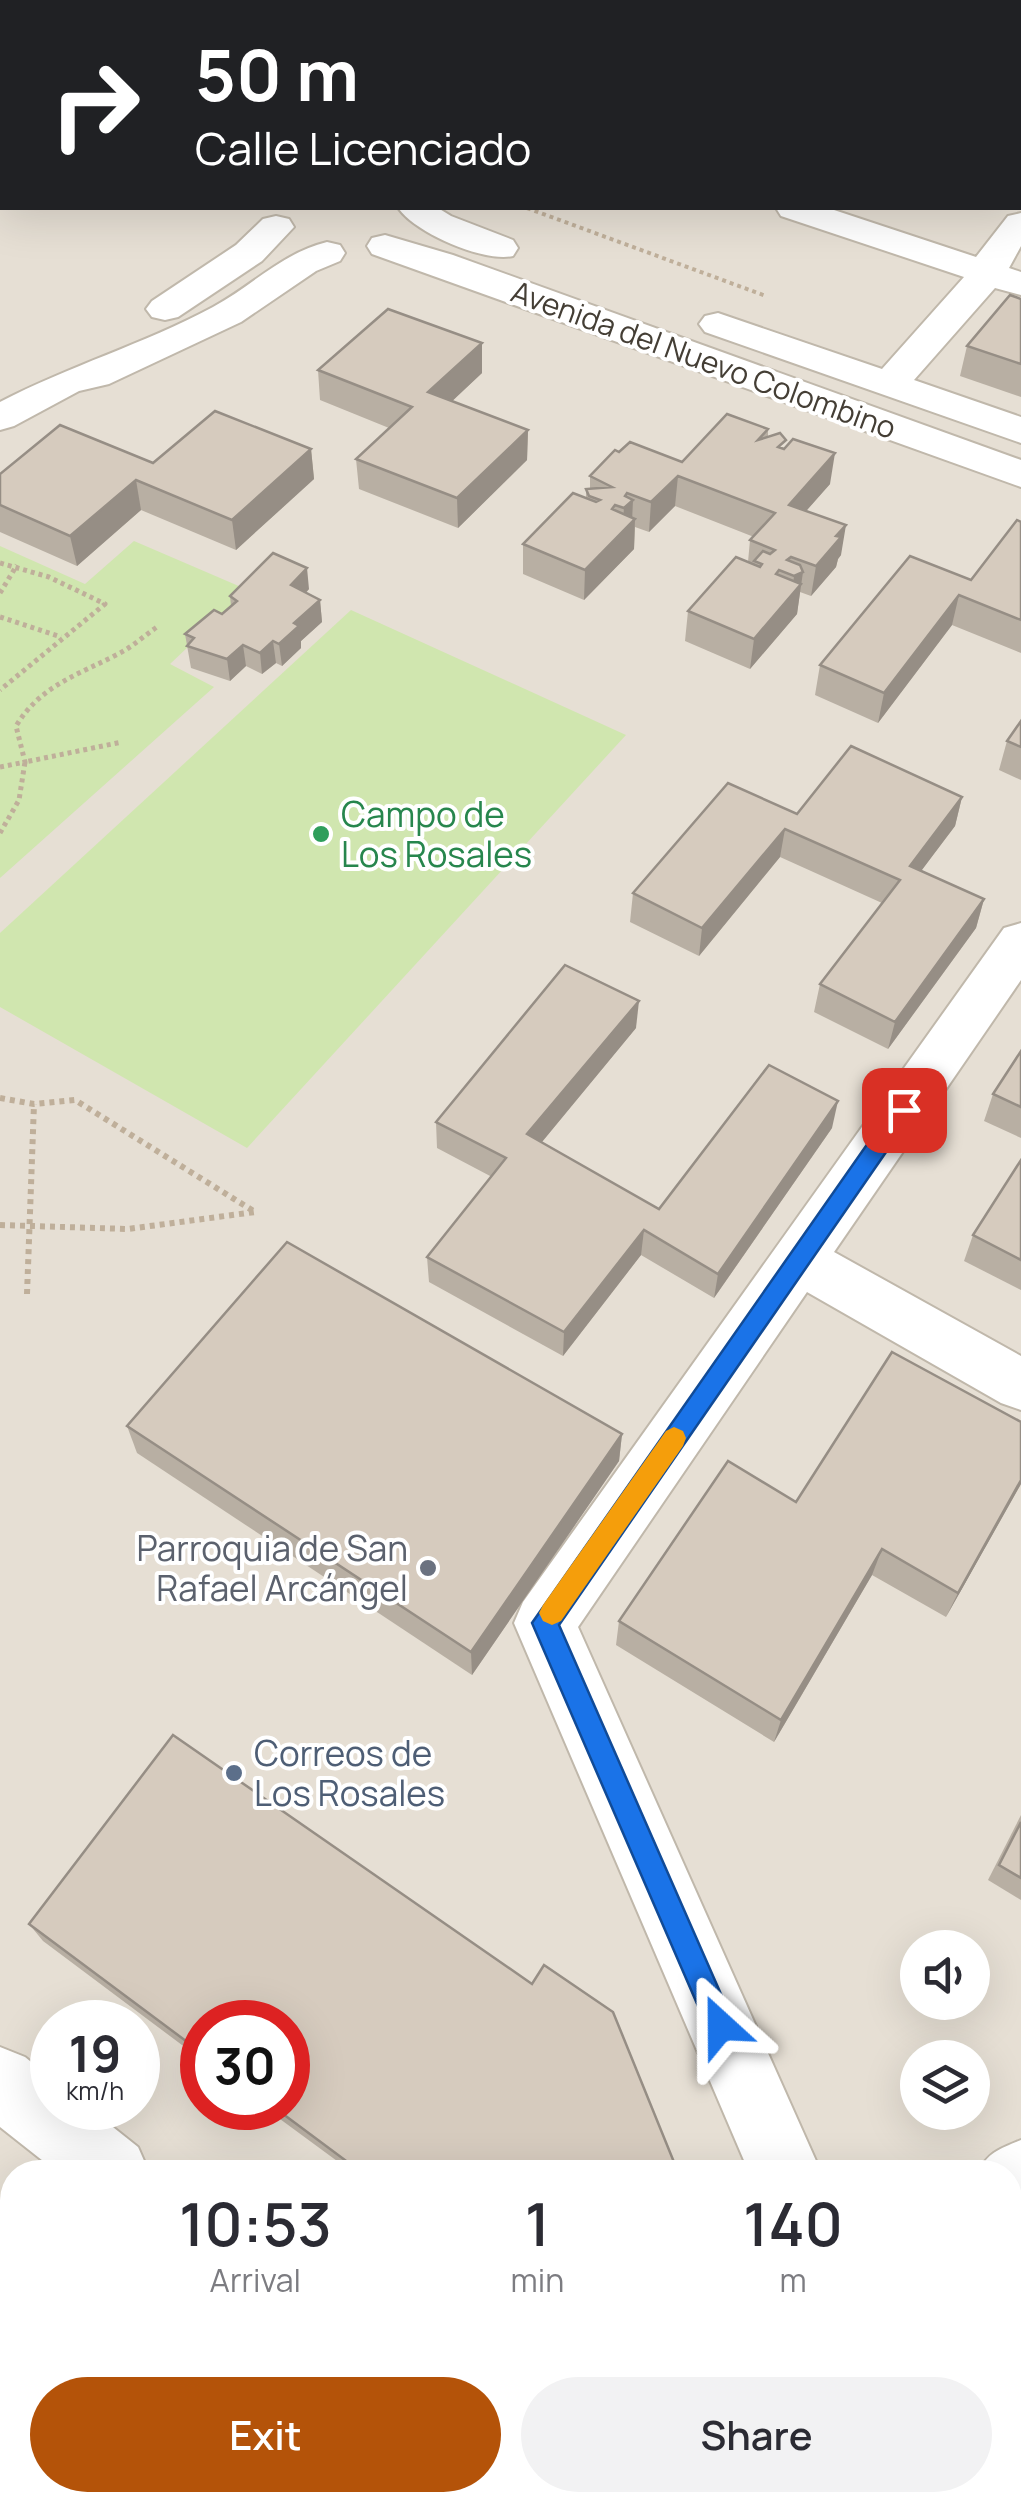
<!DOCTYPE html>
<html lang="en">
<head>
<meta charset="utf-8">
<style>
	:root { --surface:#fff; --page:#f2f2f3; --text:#2b2b33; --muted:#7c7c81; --accent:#b45309 }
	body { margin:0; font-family:Manrope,sans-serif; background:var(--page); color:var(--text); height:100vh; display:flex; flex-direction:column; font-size:38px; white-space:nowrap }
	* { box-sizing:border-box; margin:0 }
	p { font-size:32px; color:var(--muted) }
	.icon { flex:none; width:55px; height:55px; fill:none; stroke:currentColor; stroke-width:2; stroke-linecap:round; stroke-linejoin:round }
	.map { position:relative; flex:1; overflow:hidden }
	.drawer { position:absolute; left:0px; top:2160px; width:1022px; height:352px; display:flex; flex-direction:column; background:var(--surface); border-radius:40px 40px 0 0; box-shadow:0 10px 40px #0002 }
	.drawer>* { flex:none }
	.banner { position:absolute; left:0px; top:0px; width:1022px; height:210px; box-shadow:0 10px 40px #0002; background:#202124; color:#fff; overflow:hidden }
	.buttons { position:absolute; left:900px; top:1930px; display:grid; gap:20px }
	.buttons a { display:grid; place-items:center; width:90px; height:90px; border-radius:50%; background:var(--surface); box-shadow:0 10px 40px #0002; font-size:50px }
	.speed { position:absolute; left:30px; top:2000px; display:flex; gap:20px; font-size:50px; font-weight:700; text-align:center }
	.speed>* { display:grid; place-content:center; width:130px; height:130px; border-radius:50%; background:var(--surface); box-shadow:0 10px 40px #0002; line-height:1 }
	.speed small { font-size:25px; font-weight:400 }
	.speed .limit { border:15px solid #d22; background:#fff; color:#111 }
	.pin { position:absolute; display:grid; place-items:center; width:85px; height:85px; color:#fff; margin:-42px; border-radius:20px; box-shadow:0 5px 15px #0006 }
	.me { position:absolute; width:110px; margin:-55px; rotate:336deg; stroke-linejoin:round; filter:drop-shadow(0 0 8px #0008) }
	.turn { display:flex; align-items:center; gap:35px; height:210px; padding:0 30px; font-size:45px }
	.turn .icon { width:130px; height:130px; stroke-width:2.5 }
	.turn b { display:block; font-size:70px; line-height:85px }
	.eta { display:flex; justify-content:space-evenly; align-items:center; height:170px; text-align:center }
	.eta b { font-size:60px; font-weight:600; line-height:70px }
	.cta { display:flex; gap:20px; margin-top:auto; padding:20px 30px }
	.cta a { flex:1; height:115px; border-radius:60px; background:var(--accent); color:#fff; font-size:40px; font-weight:600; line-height:115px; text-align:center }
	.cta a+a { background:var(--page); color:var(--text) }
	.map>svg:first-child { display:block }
	.residential { fill:#e6dfd4; fill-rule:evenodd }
	.industrial { fill:#e4dfda }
	.green { fill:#d0e6af }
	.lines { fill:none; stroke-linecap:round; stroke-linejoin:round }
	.minor-casing { stroke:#c0b8ab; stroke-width:4 }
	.path-far2 { stroke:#bfaf9a; stroke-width:4; stroke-dasharray:4 4; stroke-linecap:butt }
	.path-far1 { stroke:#bfaf9a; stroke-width:5; stroke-dasharray:4 4; stroke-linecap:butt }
	.path { stroke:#bfaf9a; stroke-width:6; stroke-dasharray:5 5; stroke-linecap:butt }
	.minor { fill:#fff; fill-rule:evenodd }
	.wall { fill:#b8afa3 }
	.shaded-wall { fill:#968e85 }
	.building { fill:#d6cbbe; stroke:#968e85; stroke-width:2.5 }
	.route { fill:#1a73e8; stroke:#114b97; stroke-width:2.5 }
	.slow { fill:#f59e0b }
	.leisure-dot { fill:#2e9e5b; stroke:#fff; stroke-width:4 }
	.worship-dot { fill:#6b7280; stroke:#fff; stroke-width:4 }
	.service-dot { fill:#5c6f8a; stroke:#fff; stroke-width:4 }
	.labels { text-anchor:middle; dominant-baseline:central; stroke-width:8; stroke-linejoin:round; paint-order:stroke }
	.far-street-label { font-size:30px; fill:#443e35; stroke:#fff }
	.leisure-label { font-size:35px; fill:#27864d; stroke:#fff; text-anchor:start }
	.worship-label { font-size:35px; fill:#5b616d; stroke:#fff; text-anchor:end }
	.service-label { font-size:35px; fill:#4e5e75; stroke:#fff; text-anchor:start }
</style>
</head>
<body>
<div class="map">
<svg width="1021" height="2511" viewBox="0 0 1021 2511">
	<rect width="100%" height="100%" fill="#f2eee5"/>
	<path class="residential" d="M0,0H1021V2511H0ZM2,2H1020V208H2ZM918,1948H972V2002H918ZM52,2022H138V2108H52ZM202,2022H288V2108H202ZM918,2058H972V2112H918ZM12,2172H1010V2500H12Z"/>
	<path class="industrial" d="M0,0H556L2,2V44Z"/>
	<g class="green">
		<path d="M134,541L248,590L170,664L214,687L0,878V546L85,584Z"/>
		<path d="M351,610L626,735L247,1148L0,1007V933Z"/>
	</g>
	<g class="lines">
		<defs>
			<g id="minor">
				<path d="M1007,0H1021V13L1020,2H1005Z"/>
				<rect x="0" y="55" width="2" height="20"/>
				<path d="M438,208L451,216L513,240L518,248L513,256C485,263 416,233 399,209Z"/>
				<path d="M776,208H828L976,257L1008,216L1021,213V246L1009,268L1021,272V295L995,288L914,380L1021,417V443L705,332L699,324L705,316L718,313L882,369L964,277L781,216Z"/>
				<path d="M276,216L289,219L294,227L262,261L178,317L165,320L152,317L146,309L152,301L236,245L263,219Z"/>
				<path d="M385,235L453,255L1021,460V487L372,254L367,246L372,238Z"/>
				<path d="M327,242L340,245L345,253L340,261L316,271L241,322L109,384L79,391L14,426L0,430V402C69,366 144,344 213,307C252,286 282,253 327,242Z"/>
				<path d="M1021,923V980L834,1252L1021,1356V1410L1001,1403L807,1292L578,1627L821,2172H749L514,1623L523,1602L1004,928Z"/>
				<path d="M0,2047L25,2057L52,2079V2108H89L138,2147L149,2172H57L0,2127Z"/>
				<path d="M1021,2140V2216L1010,2221V2172H979C987,2152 1002,2148 1021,2140Z"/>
				<path d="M12,2197V2281L0,2287V2202Z"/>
				<path d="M483,2500H570L575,2511H488Z"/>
				<path d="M588,2500H673L668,2511H583Z"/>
			</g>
		</defs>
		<use href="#minor" class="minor-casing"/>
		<path class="path-far2" d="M527,208L766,296"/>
		<g class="path-far1">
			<path d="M0,563L49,577L105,604L0,690"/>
			<path d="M0,593L17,565"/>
			<path d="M0,617L61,637"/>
			<path d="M0,767L25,762L16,726C41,685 78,675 118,654C132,647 144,636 157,627"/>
			<path d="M0,833L19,800L25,762L122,742"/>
		</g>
		<g class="path">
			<path d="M0,1098L34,1104L75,1100L255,1212"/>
			<path d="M0,1225L128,1229L255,1212"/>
			<path d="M27,1294L34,1104"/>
		</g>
		<use href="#minor" class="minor"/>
	</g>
	<g class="wall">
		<path d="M0,0H190L186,2H2V8L0,7Z"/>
		<path d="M1021,299V397L960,376L967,346Z"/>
		<path d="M482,343V373L452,401L528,430L527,460L458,528L359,489L356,459L389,428L320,400L318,370Z"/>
		<path d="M768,429V437L830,484L806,511L841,555L838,559L836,567L811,596L800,592L797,614L750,669L685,641L688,611L748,562L750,540L754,537L675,506L649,532L635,527L634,549L584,600L523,574V544L586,498V489H590V476L619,452L682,462Z"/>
		<path d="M311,449L314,479L236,550L141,510L77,566L0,532V474Z"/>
		<path d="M1021,522V653L952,625L878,723L815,695L820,665L971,580Z"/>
		<path d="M309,589L306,593L320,600L322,622L301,641V648L282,666L276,663L262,674L246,666L230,681L191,668L185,634L222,614L231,606L230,596Z"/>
		<path d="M1021,721V780L999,770L1007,741Z"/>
		<path d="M962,797L955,826L921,871L984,899L976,928L888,1049L814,1012L820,984L882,903L780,857L699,956L630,922L633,893L797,814Z"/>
		<path d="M636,1028L542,1142L659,1209L832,1128L714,1298L641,1255L563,1356L429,1282L427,1257L492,1177L437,1148L436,1122Z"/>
		<path d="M1021,1051V1138L984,1121L993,1094Z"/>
		<path d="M1021,1160V1290L964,1261L973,1235Z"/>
		<path d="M127,1426L622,1434L619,1461L472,1675L137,1453Z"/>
		<path d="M1021,1484L946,1617L872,1575L774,1742L616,1645L619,1621Z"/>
		<path d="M1021,1815V1900L988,1880Z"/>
		<path d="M29,1924L678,2172H352L265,2108H288L202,2022V2060L43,1941Z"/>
	</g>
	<g class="shaded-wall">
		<path d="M132,0H190L186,2H128Z"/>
		<path d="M482,343V373L430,422L428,392Z"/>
		<path d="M528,430L527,460L458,528L457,498Z"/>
		<path d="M311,449L314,479L236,550L232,520Z"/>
		<path d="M835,453L830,484L785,535L789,505Z"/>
		<path d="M678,476L675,506L649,532L651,502Z"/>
		<path d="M136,480L141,510L77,566L70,536Z"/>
		<path d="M627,493L626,506L633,500L632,522L635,519L634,549L584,600L585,570L622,532L625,496Z"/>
		<path d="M846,525L841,555L838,559L836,567L811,596L816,566L836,536Z"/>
		<path d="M307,568L309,589L293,606L291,585Z"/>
		<path d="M803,572L797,614L750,669L754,639L792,595L794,576Z"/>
		<path d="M959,595L952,625L878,723L884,693Z"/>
		<path d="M320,600L322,622L301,641V648L282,666L279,644L294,623Z"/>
		<path d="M273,641L276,663L262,674L260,653Z"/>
		<path d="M243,645L246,666L230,681L227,659Z"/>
		<path d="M962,797L955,826L903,895L910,866Z"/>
		<path d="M785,829L780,857L699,956L702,928Z"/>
		<path d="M984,899L976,928L888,1049L895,1022Z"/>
		<path d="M639,1001L636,1028L527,1160V1134Z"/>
		<path d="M838,1101L832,1128L714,1298L718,1274Z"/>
		<path d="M644,1230L641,1255L563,1356L564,1332Z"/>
		<path d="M622,1434L619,1461L472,1675L471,1652Z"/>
		<path d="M1021,1480V1484L946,1617L958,1593Z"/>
		<path d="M882,1549L872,1575L774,1742L781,1720Z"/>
		<path d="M352,2500H359L352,2511H345Z"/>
	</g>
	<g class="building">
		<path d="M79,0H132L128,2H86Z"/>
		<path d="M1010,295L1021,299V364L967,346Z"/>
		<path d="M388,309L482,343L428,392L528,430L457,498L356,459L412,407L318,370Z"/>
		<path d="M215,411L311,449L232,520L136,480L70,536L0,505V474L60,425L153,463Z"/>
		<path d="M727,414L768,429L758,440L780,433L786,440L778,447L784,449L793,439L835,453L789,505L846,525L836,536L841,537L816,566L791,557L787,560L800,565L803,572L794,576L779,570L776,574L801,584L754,639L688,611L736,557L760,567L762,564L754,561L763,551L770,554L775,550L750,540L775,513L678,476L651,502L627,493L625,496L633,500L624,508L615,505L612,509L635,519L585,570L523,544L573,493L596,502L600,500L589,496L586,489L612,487L590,476L615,450L619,452L630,442L682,462Z"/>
		<path d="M1017,520L1021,522V620L959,595L884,693L820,665L910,556L971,580Z"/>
		<path d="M273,553L307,568L291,585L320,600L294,623L299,626L279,644L273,641L260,653L243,645L227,659L187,646L194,638L185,634L214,610L222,614L237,601L230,596Z"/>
		<path d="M1021,721V747L1007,741Z"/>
		<path d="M851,746L962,797L910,866L984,899L895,1022L820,984L900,880L785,829L702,928L633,893L728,783L797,814Z"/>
		<path d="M565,965L639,1001L527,1134L659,1209L769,1065L838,1101L718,1274L644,1230L564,1332L427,1257L506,1158L436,1122Z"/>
		<path d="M1021,1051V1107L993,1094Z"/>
		<path d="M1021,1160V1260L973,1235Z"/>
		<path d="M287,1242L622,1434L471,1652L127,1426Z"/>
		<path d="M892,1352L1021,1422V1480L958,1593L882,1549L781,1720L619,1621L728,1461L796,1502Z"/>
		<path d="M173,1735L532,1984L544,1965L613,2012L678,2172H361L275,2108H288V2022H202V2053L29,1924Z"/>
		<path d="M1021,1822V1878L999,1865Z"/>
		<path d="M41,2500H352L345,2511H34Z"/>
	</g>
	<path class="route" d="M904,1101L915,1110L911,1116L559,1625L735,2026L731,2036L721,2040L711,2036L532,1623L896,1103Z"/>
	<path class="slow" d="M674,1427L683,1431L686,1438L683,1446L561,1621L552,1625L543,1621L539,1613L543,1605L666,1431Z"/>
	<circle class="leisure-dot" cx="321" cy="834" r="10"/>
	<circle class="worship-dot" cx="428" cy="1568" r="10"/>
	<circle class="service-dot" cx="234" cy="1773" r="10"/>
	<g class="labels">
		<g class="far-street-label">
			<text transform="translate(704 359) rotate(20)">Avenida del Nuevo Colombino</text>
		</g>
		<g class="leisure-label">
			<text x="341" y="814">Campo de<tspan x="341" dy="40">Los Rosales</tspan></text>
		</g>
		<g class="worship-label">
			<text x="408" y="1548">Parroquia de San<tspan x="408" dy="40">Rafael Arcángel</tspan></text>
		</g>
		<g class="service-label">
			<text x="254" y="1753">Correos de<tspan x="254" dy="40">Los Rosales</tspan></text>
		</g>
	</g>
</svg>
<div class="buttons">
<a><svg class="icon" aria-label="sound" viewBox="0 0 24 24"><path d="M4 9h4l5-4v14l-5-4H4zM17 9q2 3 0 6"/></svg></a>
<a><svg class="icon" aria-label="layers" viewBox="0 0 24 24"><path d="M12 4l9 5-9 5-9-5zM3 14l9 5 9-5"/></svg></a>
</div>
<div class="speed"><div>19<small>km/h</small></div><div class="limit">30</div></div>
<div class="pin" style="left:904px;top:1110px;background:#d93025"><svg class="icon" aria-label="arrive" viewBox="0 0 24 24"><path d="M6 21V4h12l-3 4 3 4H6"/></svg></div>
<svg class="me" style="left:721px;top:2026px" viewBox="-20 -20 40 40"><path d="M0-17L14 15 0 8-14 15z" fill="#1a73e8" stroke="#fff" stroke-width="4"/></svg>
<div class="banner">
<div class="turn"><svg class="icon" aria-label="right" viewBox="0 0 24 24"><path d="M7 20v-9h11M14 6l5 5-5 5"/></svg><div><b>50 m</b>Calle Licenciado</div></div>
</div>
<section class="drawer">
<div class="eta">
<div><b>10:53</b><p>Arrival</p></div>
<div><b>1</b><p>min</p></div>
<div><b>140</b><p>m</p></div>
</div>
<div class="cta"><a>Exit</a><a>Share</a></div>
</section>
</div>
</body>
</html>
